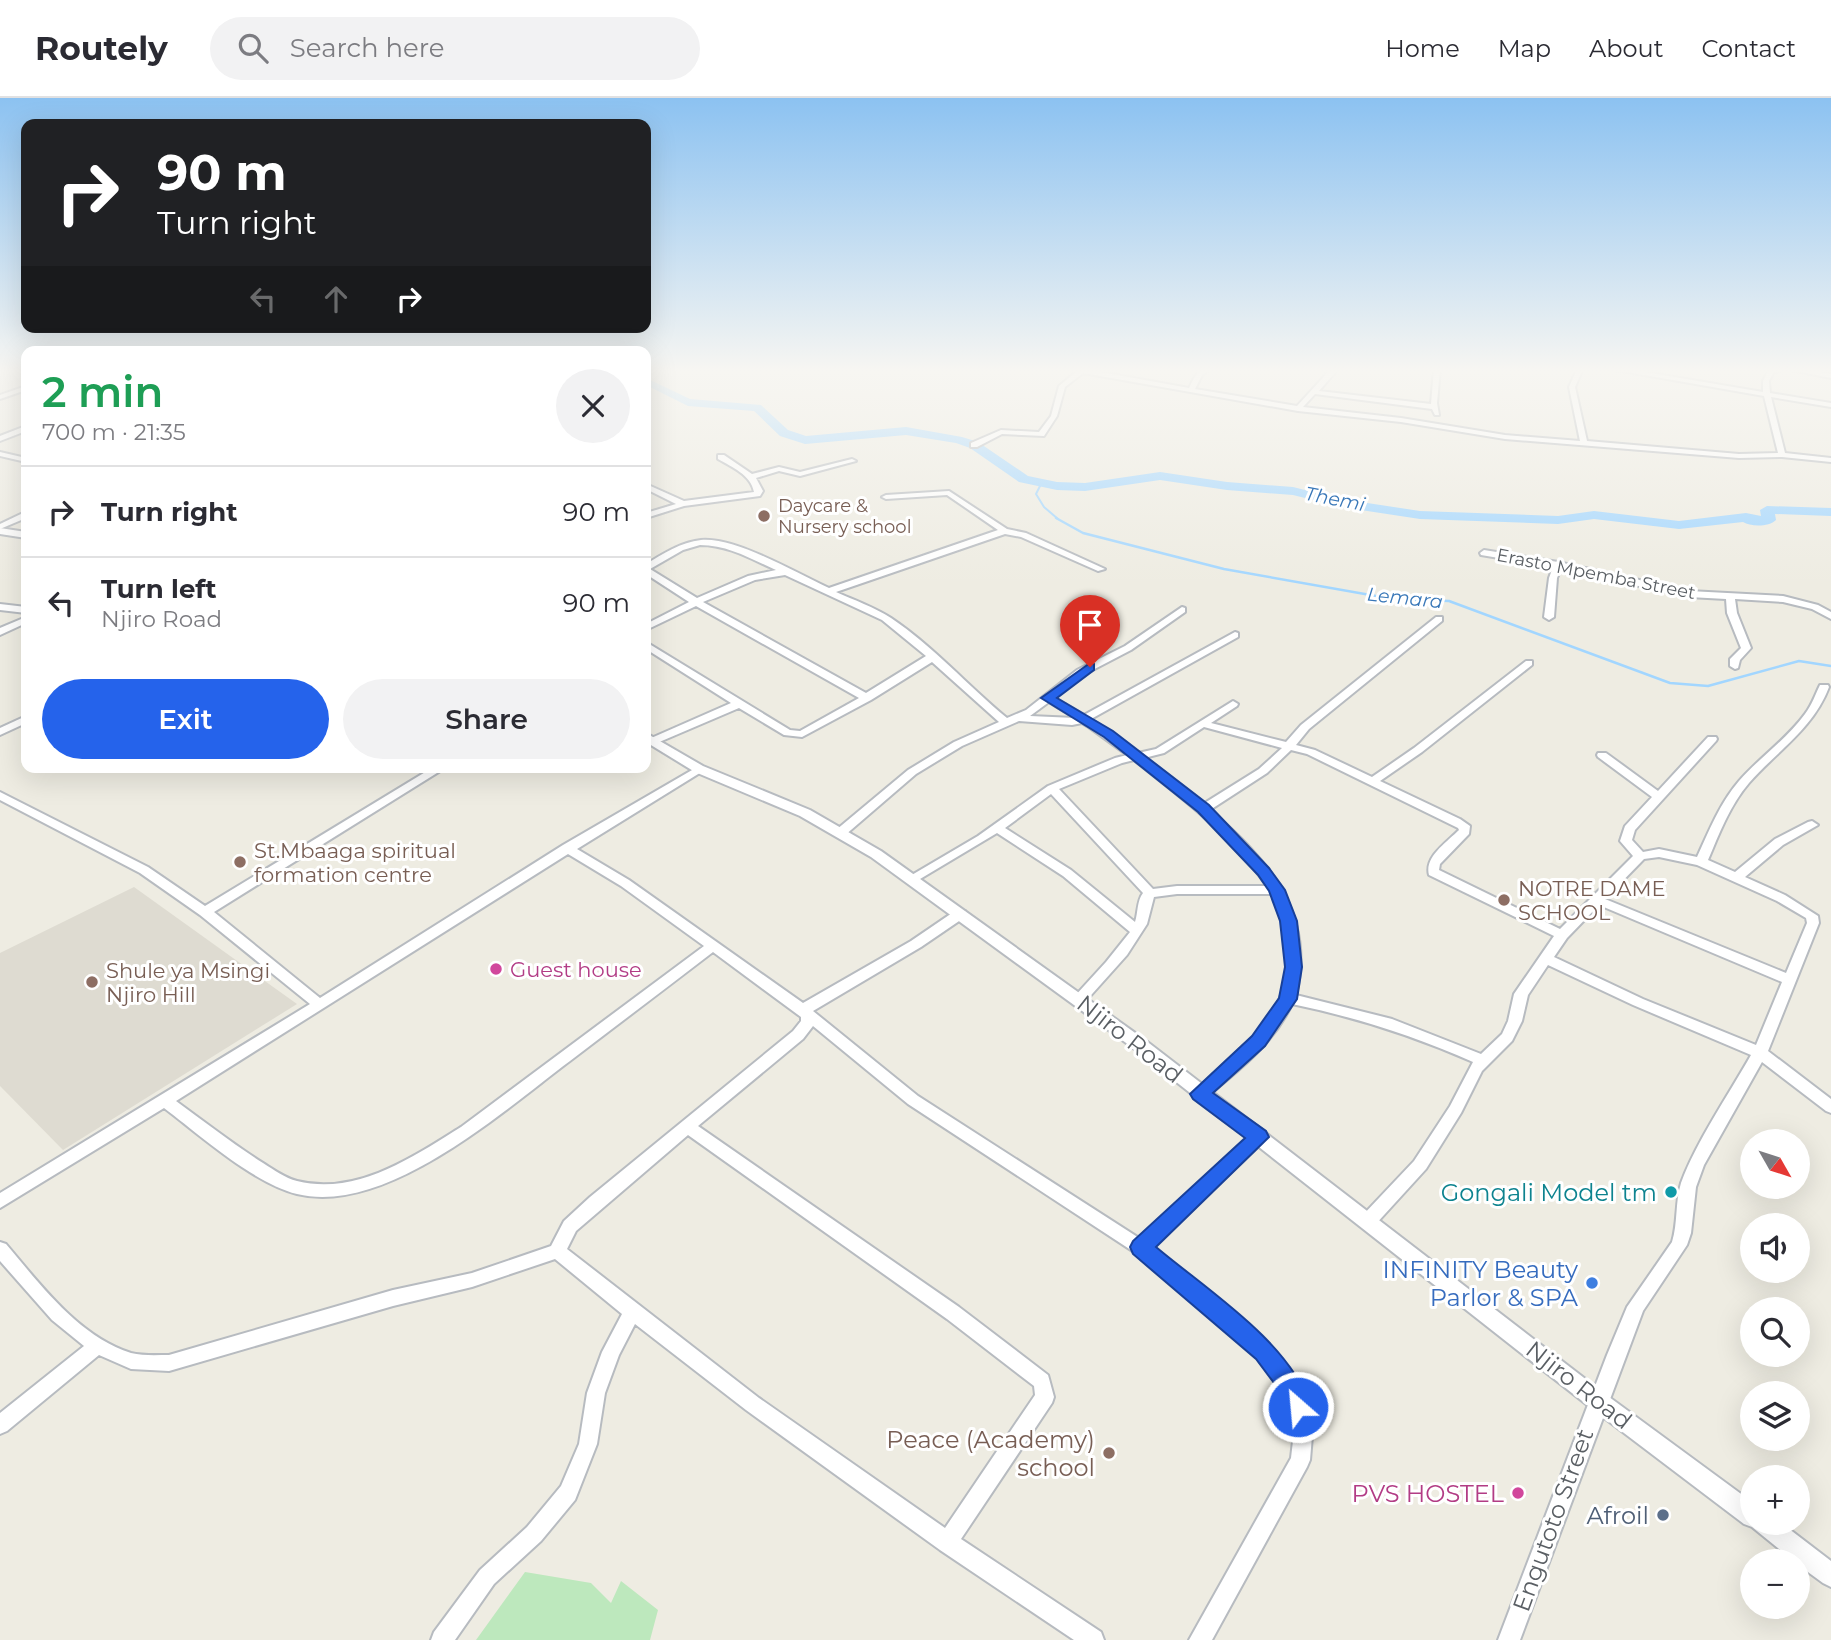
<!DOCTYPE html>
<html lang="en">
<head>
<meta charset="utf-8">
<style>
	:root { --surface:#fff; --page:#f2f2f3; --text:#2b2b33; --muted:#7c7c81; --line:#e1e1e2; --accent:#2563eb }
	body { margin:0; font-family:Montserrat,sans-serif; background:var(--page); color:var(--text); height:100vh; display:flex; flex-direction:column; font-size:26px; white-space:nowrap }
	* { box-sizing:border-box; margin:0 }
	p { font-size:23px; color:var(--muted) }
	.icon { flex:none; width:38px; height:38px; fill:none; stroke:currentColor; stroke-width:2; stroke-linecap:round; stroke-linejoin:round }
	.map { position:relative; flex:1; overflow:hidden }
	.side { position:absolute; left:21px; top:248px; width:630px; height:427px; display:flex; flex-direction:column; background:var(--surface); border-radius:14px; box-shadow:0 7px 28px #0002 }
	.side>* { flex:none }
	.banner { position:absolute; left:21px; top:21px; width:630px; height:214px; border-radius:14px; box-shadow:0 7px 28px #0002; background:#202124; color:#fff; overflow:hidden }
	.needle { width:46px; rotate:129deg }
	.tools { position:absolute; left:1740px; top:1031px; display:grid; gap:14px }
	.tools a { display:grid; place-items:center; width:70px; height:70px; border-radius:50%; background:var(--surface); box-shadow:0 7px 28px #0002; font-size:35px }
	.pin { position:absolute; display:grid; place-items:center; width:60px; height:60px; color:#fff; margin:-72px -30px; border-radius:50% 50% 50% 0; rotate:-45deg; box-shadow:0 0 7px #0007 }
	.pin .icon { rotate:45deg }
	.me { position:absolute; width:77px; margin:-38px; rotate:333deg; stroke-linejoin:round; filter:drop-shadow(0 0 5px #0008) }
	.turn { display:flex; align-items:center; gap:24px; height:147px; padding:0 21px; font-size:32px }
	.turn .icon { width:91px; height:91px; stroke-width:2.5 }
	.turn b { display:block; font-size:49px; line-height:60px }
	.lanes { display:flex; align-items:center; height:66px; padding:0 21px; background:#0003; justify-content:center; gap:35px; direction:ltr }
	.lanes .off { opacity:.35 }
	.round { display:grid; place-items:center; flex:none; width:74px; height:74px; border-radius:37px; background:var(--page) }
	.summary { display:flex; align-items:center; justify-content:space-between; height:119px; padding:0 21px }
	h1 { font-size:42px; font-weight:600; line-height:52px; color:#1e9e55 }
	.action { display:flex; gap:14px; margin-top:auto; padding:14px 21px }
	.action a { flex:1; height:80px; border-radius:42px; background:var(--accent); color:#fff; font-size:28px; font-weight:600; line-height:80px; text-align:center }
	.action a+a { background:var(--page); color:var(--text) }
	ul { padding:0; list-style:none }
	li { display:flex; align-items:center; gap:21px; height:91px; padding:0 21px; border-top:2px solid var(--line) }
	li div { flex:1 }
	li b { display:block; font-size:26px }
	li em { font-style:normal }
	header { display:flex; align-items:center; gap:42px; box-sizing:border-box; height:98px; padding:0 35px; background:var(--surface); border-bottom:2px solid var(--line) }
	header strong { font-size:33px }
	nav { display:flex; gap:38px; margin-inline-start:auto; font-size:24px }
	.search { width:490px; height:63px; background:var(--page); display:flex; align-items:center; gap:18px; box-sizing:border-box; padding:0 24px; border-radius:38px; color:var(--muted); font-size:26px }
	.map>svg:first-child { display:block }
	.education { fill:#dedbd1 }
	.green { fill:#bde8bd }
	.lines { fill:none; stroke-linecap:round; stroke-linejoin:round }
	.stream-far1 { stroke:#a2d6ff; stroke-width:2 }
	.stream { stroke:#a2d6ff; stroke-width:2.5 }
	.river { fill:#a2d6ff; fill-rule:evenodd }
	.minor-casing { stroke:#b7bbc0; stroke-width:4 }
	.tertiary-casing { stroke:#b7bbc0; stroke-width:4 }
	.minor { fill:#fff; fill-rule:evenodd }
	.tertiary { fill:#fff; fill-rule:evenodd }
	.route { fill:#2563eb; stroke:#184099; stroke-width:2 }
	.education-dot { fill:#8d6e63; stroke:#fff; stroke-width:2.5 }
	.hotel-dot { fill:#d1479c; stroke:#fff; stroke-width:2.5 }
	.culture-dot { fill:#0f9aa8; stroke:#fff; stroke-width:2.5 }
	.shop-dot { fill:#3f7fe0; stroke:#fff; stroke-width:2.5 }
	.service-dot { fill:#5c6f8a; stroke:#fff; stroke-width:2.5 }
	.labels { text-anchor:middle; dominant-baseline:central; stroke-width:6; stroke-linejoin:round; paint-order:stroke }
	.far-education-label { font-size:18px; fill:#785e54; stroke:#fff; text-anchor:start }
	.far-street-label { font-size:18px; fill:#5a5f64; stroke:#fff }
	.far-water-label { font-size:19px; font-style:italic; fill:#3877b8; stroke:#fff }
	.education-label { font-size:21px; fill:#785e54; stroke:#fff; text-anchor:start }
	.hotel-label { font-size:21px; fill:#b23c85; stroke:#fff; text-anchor:start }
	.near-street-label { font-size:24px; fill:#5a5f64; stroke:#fff }
	.near-culture-label { font-size:24px; fill:#0d838f; stroke:#fff; text-anchor:end }
	.near-shop-label { font-size:24px; fill:#366cbe; stroke:#fff; text-anchor:end }
	.near-education-label { font-size:24px; fill:#785e54; stroke:#fff; text-anchor:end }
	.near-hotel-label { font-size:24px; fill:#b23c85; stroke:#fff; text-anchor:end }
	.near-service-label { font-size:24px; fill:#4e5e75; stroke:#fff; text-anchor:end }
</style>
</head>
<body>
<header>
<strong>Routely</strong>
<div class="search"><svg class="icon" aria-label="search" viewBox="0 0 24 24"><circle cx="10" cy="10" r="6"/><path d="M15 15l6 6"/></svg>Search here</div>
<nav><a>Home</a><a>Map</a><a>About</a><a>Contact</a></nav>
</header>
<div class="map">
<svg width="1831" height="1542" viewBox="0 0 1831 1542">
	<rect width="100%" height="100%" fill="#eeece2"/>
	<path class="education" d="M134,789L297,906L63,1052L0,988V855Z"/>
	<path class="green" d="M525,1474L591,1485L611,1505L621,1483L658,1512L650,1542H476Z"/>
	<g class="lines">
		<path class="stream-far1" d="M1041,386L1036,396L1044,409L1058,421"/>
		<path class="stream" d="M1056,420L1083,435L1224,471L1393,501L1449,503L1670,585L1708,588L1799,563L1831,568"/>
		<path class="river" d="M646,280L690,301L761,307L788,332L806,338L906,329L962,339L978,344L1028,378L1057,384L1085,385L1160,374L1227,384L1293,389L1341,401L1420,413L1558,418L1594,413L1679,423L1746,415L1761,418L1760,412L1767,408L1831,410V418L1775,416L1776,422C1769,429 1751,429 1743,424L1679,431L1594,421L1558,426L1420,421L1341,409L1293,397L1227,392L1160,382L1085,393L1057,392L1019,384L970,350L956,345L906,337L805,346L780,338L754,313L688,308L646,287Z"/>
		<defs>
			<g id="minor">
				<path d="M1068,271H1084L1189,290C1195,279 1196,271 1210,271L1202,277L1195,291L1297,308L1331,271H1338L1319,293L1431,306L1434,271H1440L1437,305L1439,317H1435L1432,311L1315,296L1303,309L1401,320L1505,337L1580,343L1569,289L1577,271H1583L1575,289L1587,343L1739,356L1778,355L1764,298L1610,271H1627L1763,294V283L1768,273L1785,271L1773,275L1769,283L1770,295L1831,305V309L1771,299L1785,355L1831,360V364L1782,359L1739,360L1505,341L1401,324L1298,313L1083,275L1065,289L1057,318L1044,338L1002,336L977,349H971V345L1001,332L1039,334L1051,318L1059,288L1076,274Z"/>
				<path d="M1786,271H1803L1831,276V280Z"/>
				<path d="M26,288V292L0,301V297Z"/>
				<path d="M23,329H26V333L0,343V338Z"/>
				<path d="M0,354L26,360V364L0,358Z"/>
				<path d="M718,357H724L752,376L779,369L800,374L852,361L856,363L800,378L779,373L756,380L763,393L760,398L684,408L646,420V415L676,406L646,391V386L684,403L754,394C751,377 732,369 718,361Z"/>
				<path d="M949,393L1007,431L1026,435L1105,471L1098,473L1021,439L1005,436L836,494C854,502 874,509 891,520C933,548 968,588 1007,620L1026,612L1077,572L1125,548L1182,509L1185,510V514L1131,552L1085,576L1055,600L1084,617L1235,534L1238,535V539L1091,621L1138,655L1156,651L1233,603L1238,606L1237,608L1211,625L1286,644L1301,627L1436,519H1442V523L1309,631L1296,647L1315,652L1372,679L1414,650L1526,563H1532V567L1422,654L1380,683L1460,721L1470,728L1469,736L1440,766L1439,772L1560,831L1633,758L1620,743L1625,728L1652,699L1598,659L1597,657L1598,655H1606L1658,693L1708,639H1716L1717,641L1716,643L1635,732L1632,742L1643,754L1659,751L1697,759C1709,733 1720,705 1739,683C1760,659 1787,641 1805,616C1812,607 1815,597 1820,587H1828L1829,589C1813,631 1777,653 1749,685C1730,707 1719,736 1708,762L1735,774L1775,741L1808,724L1812,723L1818,727L1783,747L1745,779L1785,797L1818,818L1819,825L1768,953L1831,1001V1015L1826,1013L1762,964L1704,1067L1696,1089L1691,1135L1687,1147L1643,1213L1520,1542H1498L1607,1257L1627,1209L1672,1144C1678,1125 1675,1104 1681,1085C1696,1044 1729,996 1751,957L1633,907L1548,867L1528,897L1522,923L1512,943L1482,973L1461,1015L1426,1071L1374,1128L1368,1130L1362,1128L1360,1123L1362,1118L1414,1063L1450,1008L1473,964C1414,938 1355,919 1292,906C1274,945 1238,973 1205,1000L1200,1002L1195,1000L1193,996L1195,992C1244,952 1293,918 1287,848C1285,830 1280,812 1272,796H1177L1154,799L1147,826L1127,857L1084,905H1074L1072,902L1074,899L1106,864L1130,834L1063,778L997,735L915,784L911,785L905,781L978,738L1048,688L1115,660L1127,657L1087,628L1082,625L1072,627L1019,623L962,648L916,676L844,738L840,739L834,735L836,732L908,672L954,644L999,624L932,564L871,602L802,639L784,637L739,610L657,645H649L648,643L649,641L731,605L646,551V544L790,632L800,633L859,600L696,508L646,532V526L689,504L646,476V466C663,456 681,444 701,442C736,439 796,475 829,490L998,432L947,397L886,401L882,399L886,397ZM700,447C728,447 751,461 776,472L748,478L697,500L650,471L683,452ZM785,477L882,522L926,558L866,595L703,504L755,482ZM1049,604L1075,620L1030,618ZM1204,629L1282,650L1259,671L1203,706L1144,660L1164,655ZM1291,652L1307,656L1458,730L1459,732C1447,744 1424,759 1429,777L1554,838L1514,896L1508,923L1502,936L1481,956L1392,921L1296,897C1316,815 1267,761 1210,712L1267,675ZM1134,662C1182,700 1232,737 1267,788H1177L1153,791L1059,691L1122,665ZM1051,696L1143,795C1137,802 1138,815 1135,824L1071,772L1005,730ZM1659,759L1697,767L1777,803L1806,820L1807,825L1786,875L1605,801L1644,761ZM1599,807L1782,884L1756,947L1643,901L1554,859L1567,840Z"/>
				<path d="M23,415H26V420L0,431V426Z"/>
				<path d="M1484,452L1558,464L1689,493L1783,498L1818,507L1831,514V521L1812,511L1783,504L1735,501L1737,515L1751,550L1740,562L1738,570L1735,571L1730,568V561L1741,550L1727,515L1726,501L1689,499L1561,471L1557,480L1554,519L1549,522L1544,519L1549,480L1553,469L1481,457L1480,455Z"/>
				<path d="M0,506L26,509V515L0,512Z"/>
				<path d="M26,519V525L0,537V530Z"/>
				<path d="M26,618V625L0,637V630Z"/>
				<path d="M699,668L703,669L705,671L703,673L577,751L629,782L803,905L911,843L955,813H965L966,816L965,819L921,849L813,913L918,998L1139,1140L1254,1035L1259,1033L1264,1035L1267,1039L1264,1043L1152,1149L1270,1248L1299,1286L1313,1326L1310,1362L1307,1369L1212,1542H1189L1291,1360L1295,1326L1285,1296L1258,1260L1134,1154L908,1006L813,928L803,941L698,1028L959,1209L1048,1277L1054,1299L1052,1305L961,1441L1101,1534L1104,1542H1074L940,1452L746,1312L635,1226L619,1257L605,1295L597,1346L575,1402L541,1443L494,1486L455,1542H431L434,1534L480,1472L527,1429L561,1388L579,1346L587,1295L602,1254L622,1216L555,1161L472,1189L393,1208L169,1273L131,1271L99,1257L7,1333L0,1336V1315L84,1248L52,1222L0,1163V1144L6,1146C40,1186 78,1238 131,1255C143,1258 157,1257 169,1257L393,1192L472,1175L551,1148L564,1123L590,1099L793,933L801,923V919L713,854C665,891 617,927 570,963C503,1013 386,1118 297,1096C253,1085 200,1037 164,1010L0,1110V1095L310,906L200,817L140,775L0,702V694L148,769L205,808L432,670H445L214,814L320,900L563,747ZM568,756L621,788L704,848L461,1029C413,1059 356,1098 297,1083C285,1080 274,1072 263,1065C233,1046 205,1024 176,1003ZM688,1037L947,1221L1034,1288L1035,1297L945,1430L759,1300L567,1151L576,1133Z"/>
			</g>
			<g id="tertiary">
				<path d="M0,430L26,434V440L0,436Z"/>
				<path d="M646,635L703,668L810,712L881,753L1145,942L1605,1296L1752,1404V1424H1780L1831,1463V1489L1823,1485L1797,1466V1463H1794L1752,1429L1744,1426L1591,1310L1133,950L871,759L800,718L695,674L646,644Z"/>
			</g>
		</defs>
		<use href="#minor" class="minor-casing"/>
		<use href="#tertiary" class="tertiary-casing"/>
		<use href="#minor" class="minor"/>
		<use href="#tertiary" class="tertiary"/>
	</g>
	<linearGradient id="sky" x2="0" y2="1"><stop stop-color="#8cc2f1"/><stop offset="0.56" stop-color="#f7f6f2"/><stop offset="1" stop-color="#f7f6f2" stop-opacity="0"/></linearGradient>
	<rect width="1831" height="487" fill="url(#sky)"/>
	<path class="route" d="M1090,565L1094,566V572L1057,600L1113,633L1209,707L1269,770L1285,792L1297,823L1302,869L1297,901L1265,948L1213,995L1266,1033L1269,1039L1156,1149C1207,1192 1290,1244 1311,1309L1307,1317L1298,1320L1290,1317L1283,1297L1256,1261L1133,1156L1130,1149L1133,1143L1245,1040L1193,1001L1190,996L1252,938L1279,900L1285,869L1280,823L1269,793L1258,777L1198,714L1104,639L1041,600Z"/>
	<g class="education-dot">
		<circle cx="764" cy="418" r="7"/>
		<circle cx="240" cy="764" r="7"/>
		<circle cx="1504" cy="802" r="7"/>
		<circle cx="92" cy="884" r="7"/>
		<circle cx="1109" cy="1355" r="7"/>
	</g>
	<g class="hotel-dot">
		<circle cx="496" cy="871" r="7"/>
		<circle cx="1518" cy="1395" r="7"/>
	</g>
	<circle class="culture-dot" cx="1671" cy="1094" r="7"/>
	<circle class="shop-dot" cx="1592" cy="1185" r="7"/>
	<circle class="service-dot" cx="1663" cy="1417" r="7"/>
	<g class="labels">
		<g class="far-education-label">
			<text x="778" y="408">Daycare &amp;<tspan x="778" dy="21">Nursery school</tspan></text>
		</g>
		<g class="far-street-label">
			<text transform="translate(1596 476) rotate(11)">Erasto Mpemba Street</text>
		</g>
		<g class="far-water-label">
			<text transform="translate(1335 401) rotate(11)">Themi</text>
			<text transform="translate(1405 500) rotate(6)">Lemara</text>
		</g>
		<g class="education-label">
			<text x="254" y="752">St.Mbaaga spiritual<tspan x="254" dy="24">formation centre</tspan></text>
			<text x="1518" y="790">NOTRE DAME<tspan x="1518" dy="24">SCHOOL</tspan></text>
			<text x="106" y="872">Shule ya Msingi<tspan x="106" dy="24">Njiro Hill</tspan></text>
		</g>
		<g class="hotel-label">
			<text x="510" y="871">Guest house</text>
		</g>
		<g class="near-street-label">
			<text transform="translate(1130 941) rotate(38)">Njiro Road</text>
			<text transform="translate(1579 1287) rotate(38)">Njiro Road</text>
			<text transform="translate(1553 1422) rotate(-70)">Engutoto Street</text>
		</g>
		<g class="near-culture-label">
			<text x="1657" y="1094">Gongali Model tm</text>
		</g>
		<g class="near-shop-label">
			<text x="1578" y="1171">INFINITY Beauty<tspan x="1578" dy="28">Parlor &amp; SPA</tspan></text>
		</g>
		<g class="near-education-label">
			<text x="1095" y="1341">Peace (Academy)<tspan x="1095" dy="28">school</tspan></text>
		</g>
		<g class="near-hotel-label">
			<text x="1504" y="1395">PVS HOSTEL</text>
		</g>
		<g class="near-service-label">
			<text x="1649" y="1417">Afroil</text>
		</g>
	</g>
</svg>
<div class="tools">
<a><svg class="needle" viewBox="-14 -14 28 28"><path d="M0-13l5 13h-10z" fill="#e53935"/><path d="M0 13l5-13h-10z" fill="#7c7c81"/></svg></a>
<a><svg class="icon" aria-label="sound" viewBox="0 0 24 24"><path d="M4 9h4l5-4v14l-5-4H4zM17 9q2 3 0 6"/></svg></a>
<a><svg class="icon" aria-label="search" viewBox="0 0 24 24"><circle cx="10" cy="10" r="6"/><path d="M15 15l6 6"/></svg></a>
<a><svg class="icon" aria-label="layers" viewBox="0 0 24 24"><path d="M12 4l9 5-9 5-9-5zM3 14l9 5 9-5"/></svg></a>
<a>+</a>
<a>−</a>
</div>
<div class="pin" style="left:1090px;top:569px;background:#d93025"><svg class="icon" aria-label="arrive" viewBox="0 0 24 24"><path d="M6 21V4h12l-3 4 3 4H6"/></svg></div>
<svg class="me" style="left:1298px;top:1309px" viewBox="-20 -20 40 40"><circle r="17" fill="#2563eb" stroke="#fff" stroke-width="3"/><path d="M0-11L8 9 0 5-8 9z" fill="#fff"/></svg>
<div class="banner">
<div class="turn"><svg class="icon" aria-label="right" viewBox="0 0 24 24"><path d="M7 20v-9h11M14 6l5 5-5 5"/></svg><div><b>90 m</b>Turn right</div></div>
<div class="lanes"><svg class="icon off" aria-label="left" viewBox="0 0 24 24"><path d="M17 20v-9H6M10 6l-5 5 5 5"/></svg><svg class="icon off" aria-label="ahead" viewBox="0 0 24 24"><path d="M12 20V5M6 11l6-6 6 6"/></svg><svg class="icon" aria-label="right" viewBox="0 0 24 24"><path d="M7 20v-9h11M14 6l5 5-5 5"/></svg></div>
</div>
<section class="side">
<div class="summary"><div><h1>2 min</h1><p>700 m · 21:35</p></div><a class="round"><svg class="icon" aria-label="close" viewBox="0 0 24 24"><path d="M6 6l12 12M18 6L6 18"/></svg></a></div>
<ul>
<li><svg class="icon" aria-label="right" viewBox="0 0 24 24"><path d="M7 20v-9h11M14 6l5 5-5 5"/></svg><div><b>Turn right</b></div><em>90 m</em></li>
<li><svg class="icon" aria-label="left" viewBox="0 0 24 24"><path d="M17 20v-9H6M10 6l-5 5 5 5"/></svg><div><b>Turn left</b><p>Njiro Road</p></div><em>90 m</em></li>
</ul>
<div class="action"><a>Exit</a><a>Share</a></div>
</section>
</div>
</body>
</html>
